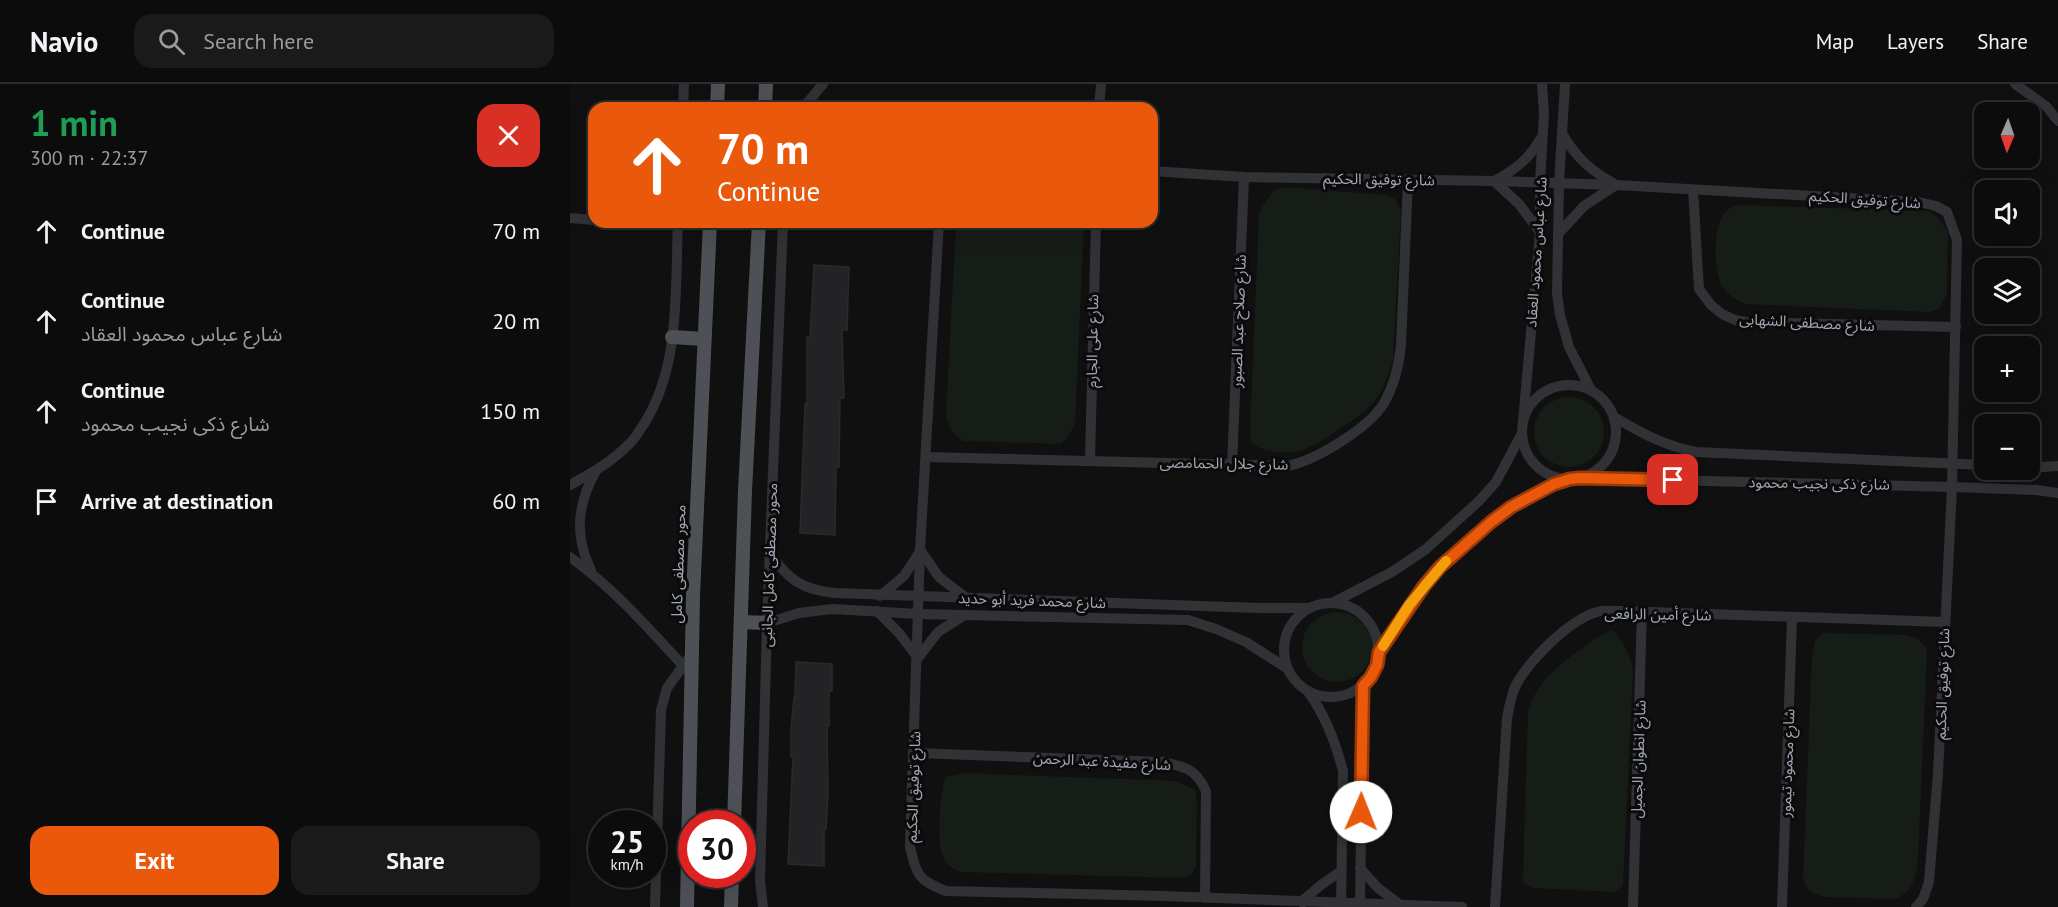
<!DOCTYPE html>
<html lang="en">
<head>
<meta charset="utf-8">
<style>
	:root { --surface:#0c0c0d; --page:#1a1a1b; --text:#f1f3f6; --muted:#9a9b9d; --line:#2c2c2e; --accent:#ea580c }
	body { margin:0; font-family:"PT Sans","Noto Sans Arabic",sans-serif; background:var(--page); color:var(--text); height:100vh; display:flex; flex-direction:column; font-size:22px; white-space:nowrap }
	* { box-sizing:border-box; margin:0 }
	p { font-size:20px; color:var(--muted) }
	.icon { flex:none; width:33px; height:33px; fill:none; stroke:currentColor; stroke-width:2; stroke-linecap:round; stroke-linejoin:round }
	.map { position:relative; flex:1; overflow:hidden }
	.panel { display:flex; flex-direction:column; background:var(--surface); width:570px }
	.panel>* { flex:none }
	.guide { position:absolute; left:18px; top:18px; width:570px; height:126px; border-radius:18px; box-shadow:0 6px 24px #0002,0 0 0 2px var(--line); background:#ea580c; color:#fff; overflow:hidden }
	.needle { width:39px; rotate:182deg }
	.controls { position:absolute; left:1404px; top:18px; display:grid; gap:12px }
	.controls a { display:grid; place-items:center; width:66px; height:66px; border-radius:12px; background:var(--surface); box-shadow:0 6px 24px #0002,0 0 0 2px var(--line); font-size:30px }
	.speed { position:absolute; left:18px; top:726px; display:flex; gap:12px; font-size:30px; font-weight:700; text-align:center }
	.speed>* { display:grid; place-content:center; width:78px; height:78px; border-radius:50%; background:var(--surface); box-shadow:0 6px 24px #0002,0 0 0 2px var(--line); line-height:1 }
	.speed small { font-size:15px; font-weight:400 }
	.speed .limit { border:9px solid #d22; background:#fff; color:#111 }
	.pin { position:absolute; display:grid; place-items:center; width:51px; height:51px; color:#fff; margin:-26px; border-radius:12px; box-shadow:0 3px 9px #0006 }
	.me { position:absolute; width:66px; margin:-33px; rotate:1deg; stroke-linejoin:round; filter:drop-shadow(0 0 4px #0008) }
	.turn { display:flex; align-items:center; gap:21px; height:126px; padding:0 30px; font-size:27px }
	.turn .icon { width:78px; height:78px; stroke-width:2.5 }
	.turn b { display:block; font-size:42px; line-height:51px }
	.round { display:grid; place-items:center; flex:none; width:63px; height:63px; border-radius:18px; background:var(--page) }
	.summary { display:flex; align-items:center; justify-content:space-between; height:102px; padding:0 30px }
	h1 { font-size:36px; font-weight:700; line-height:45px; color:#1e9e55 }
	.button { display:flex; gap:12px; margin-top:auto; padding:12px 30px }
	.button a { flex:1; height:69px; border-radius:18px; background:var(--accent); color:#fff; font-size:24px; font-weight:700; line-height:69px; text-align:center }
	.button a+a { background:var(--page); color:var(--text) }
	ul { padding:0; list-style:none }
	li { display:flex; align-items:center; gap:18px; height:90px; padding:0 30px }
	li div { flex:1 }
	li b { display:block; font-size:22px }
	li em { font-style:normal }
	header { display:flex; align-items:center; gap:36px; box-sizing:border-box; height:84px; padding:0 30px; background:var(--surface); border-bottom:2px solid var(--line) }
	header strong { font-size:28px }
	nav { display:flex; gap:33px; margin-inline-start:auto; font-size:21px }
	.search { width:420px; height:54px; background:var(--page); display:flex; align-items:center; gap:15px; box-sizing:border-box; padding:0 21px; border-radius:18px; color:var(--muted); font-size:22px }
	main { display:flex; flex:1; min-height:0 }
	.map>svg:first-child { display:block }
	.green { fill:#161c16 }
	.building { fill:#232325; stroke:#2a2a2d; stroke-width:1.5 }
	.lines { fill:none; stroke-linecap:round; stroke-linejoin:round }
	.minor { stroke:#313236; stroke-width:10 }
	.major { stroke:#4d5055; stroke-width:14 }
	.route-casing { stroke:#983908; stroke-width:15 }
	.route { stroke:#ea580c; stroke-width:10 }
	.slow { stroke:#f59e0b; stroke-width:10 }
	.labels { text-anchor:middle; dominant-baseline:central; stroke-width:6; stroke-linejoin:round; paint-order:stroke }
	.street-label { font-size:15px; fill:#a1a8b3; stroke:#0b0b0c }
</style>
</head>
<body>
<header>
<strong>Navio</strong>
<div class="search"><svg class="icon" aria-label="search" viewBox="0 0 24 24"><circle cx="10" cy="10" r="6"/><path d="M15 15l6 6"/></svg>Search here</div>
<nav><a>Map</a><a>Layers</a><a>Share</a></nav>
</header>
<main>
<section class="panel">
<div class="summary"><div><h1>1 min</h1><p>300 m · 22:37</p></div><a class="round" style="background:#d93025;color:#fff"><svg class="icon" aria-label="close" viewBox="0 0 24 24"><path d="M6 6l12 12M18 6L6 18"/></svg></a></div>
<ul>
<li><svg class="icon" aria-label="ahead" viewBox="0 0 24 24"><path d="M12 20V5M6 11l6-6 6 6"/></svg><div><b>Continue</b></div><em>70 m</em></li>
<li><svg class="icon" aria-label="ahead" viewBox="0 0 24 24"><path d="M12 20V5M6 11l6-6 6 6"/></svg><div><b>Continue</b><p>شارع عباس محمود العقاد</p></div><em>20 m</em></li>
<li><svg class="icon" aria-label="ahead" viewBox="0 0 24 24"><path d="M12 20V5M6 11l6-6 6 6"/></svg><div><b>Continue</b><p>شارع ذكى نجيب محمود</p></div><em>150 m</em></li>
<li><svg class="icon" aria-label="arrive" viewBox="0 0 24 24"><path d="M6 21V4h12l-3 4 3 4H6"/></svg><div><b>Arrive at destination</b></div><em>60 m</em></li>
</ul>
<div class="button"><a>Exit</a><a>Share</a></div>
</section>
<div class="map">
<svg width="1488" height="823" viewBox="0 0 1488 823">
	<rect width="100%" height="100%" fill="#101011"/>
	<g class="green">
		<path d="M715,103L817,111L825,115L831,126L823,277C818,291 813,308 803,319C795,330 743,364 730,367C719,370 687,368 682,358C679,354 680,350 680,345L689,128L703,107Z"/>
		<path d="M1168,121L1360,127L1369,135L1378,148L1377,209L1369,225L1360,228L1176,220C1167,216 1159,212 1153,204C1143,189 1142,141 1156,127C1159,124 1164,123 1168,121Z"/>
		<path d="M386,138H514L505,339L499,352L491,360L393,357C382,349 379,344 376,331Z"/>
		<circle cx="999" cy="348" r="35"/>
		<circle cx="767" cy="563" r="35"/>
		<path d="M1042,546C1053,556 1062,573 1063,588L1053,802L1043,808L964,804L953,799V791L958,627C962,616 966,606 974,597C985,583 1025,552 1042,546Z"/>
		<path d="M1253,549L1337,551C1347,554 1352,557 1357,566L1348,777C1345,795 1343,809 1324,815L1255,813C1242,810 1238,807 1233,795L1242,571L1245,557Z"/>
		<path d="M394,689L606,697L625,706L627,720L626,783L622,790L612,794L391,788C385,785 379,783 375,777C365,758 370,714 375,693Z"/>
	</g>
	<g class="building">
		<path d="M244,181L279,183L277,246H272L274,314H270L269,383H266L265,451L230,449L235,320L237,321V253H240Z"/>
		<path d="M226,578L262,580V607H259V642H257L258,711L256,745H254V782L218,780L223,673H221V646L224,613H225Z"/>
	</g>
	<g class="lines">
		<g class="minor">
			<path d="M995,0L989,100L987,209L990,231L999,263L1021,306"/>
			<path d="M1445,0L1476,22L1488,37"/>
			<path d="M113,24L114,0"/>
			<path d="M233,24L253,0"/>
			<path d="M529,24L531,0"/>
			<path d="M993,51C1006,73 1021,87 1043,99"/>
			<path d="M582,87L674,93L924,97L1046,101L1349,118L1366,122L1377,128L1387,156L1382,403L1368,689L1359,798L1353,815L1346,823"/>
			<path d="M1123,106L1129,205L1141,221L1152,230L1165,236L1176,238L1386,243"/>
			<path d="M0,134L24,136"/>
			<path d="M60,138L107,141"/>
			<path d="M369,138L350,466L340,763C347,792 348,796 376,807L594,812L892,823"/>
			<path d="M970,148L949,120L924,97C945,86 960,74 971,54"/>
			<path d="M988,150L1014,122L1046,101"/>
			<circle cx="999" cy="348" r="47"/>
			<path d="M1044,333C1071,349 1095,362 1126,368L1414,381"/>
			<path d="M953,337L970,148V99L974,29L972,0"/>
			<path d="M356,373L717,382C745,377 799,344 814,319C825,300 829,282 831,261L838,96"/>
			<path d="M520,376L526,138"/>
			<path d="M662,381L674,93"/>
			<path d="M1460,384L1488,382"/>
			<path d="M1010,394L1382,403L1466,406L1488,409"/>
			<path d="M0,401C22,389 43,377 60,359C66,354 69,346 74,340C111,282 105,204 108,138"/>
			<path d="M351,467L369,493L395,513"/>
			<path d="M200,469C218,496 233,506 265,509L689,524H740"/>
			<path d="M0,473C44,504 80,546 116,585"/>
			<path d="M21,486C4,452 7,420 26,387"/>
			<path d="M310,512L334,492L349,469"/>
			<circle cx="761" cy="566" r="47"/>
			<path d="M762,519L822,488L856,465L909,417L926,398L952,349"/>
			<path d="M307,527L329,549L348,574L368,548L393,532"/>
			<path d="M197,539L229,529L262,525L348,530L618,536L646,545L676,558L718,585"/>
			<path d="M809,568C823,546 837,523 853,502C885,461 947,411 997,396"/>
			<path d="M739,609C755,631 766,660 773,687L771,823"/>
			<path d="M345,669L593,678C616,683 626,685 636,707L635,814"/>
			<path d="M790,784L808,804L829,820"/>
			<path d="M733,819L732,817L751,801L771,787"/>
			<path d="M85,823L91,626L97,604L121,571"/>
			<path d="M193,823L190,797L197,539L213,138"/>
			<path d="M790,823L793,602"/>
			<path d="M925,823L937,635C939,623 941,610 947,599C961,575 999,536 1027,528C1034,526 1042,527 1050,527L1375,538"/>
			<path d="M1063,823L1072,527"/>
			<path d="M1212,823L1222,534"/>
		</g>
		<g class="major">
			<path d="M147,24L148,0"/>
			<path d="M195,24L196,0"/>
			<path d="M102,253L134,255"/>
			<path d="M172,538L197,539"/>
			<path d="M164,740L175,407L189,138"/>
			<path d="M117,823L123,512L140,138"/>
			<path d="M161,823L162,790"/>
		</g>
	</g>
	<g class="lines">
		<defs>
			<path id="route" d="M791,728L793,602L801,593L807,581L809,568L854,502L870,483L921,438L941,423L984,400L1000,395L1010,394L1103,396"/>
		</defs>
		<use href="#route" class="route-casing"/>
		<use href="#route" class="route"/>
		<path class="slow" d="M813,562L839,521L876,477"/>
	</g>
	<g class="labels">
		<g class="street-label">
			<text transform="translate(809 95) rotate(1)">شارع توفيق الحكيم</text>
			<text transform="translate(1295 115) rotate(4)">شارع توفيق الحكيم</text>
			<text transform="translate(966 168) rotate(-86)">شارع عباس محمود العقاد</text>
			<text transform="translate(668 237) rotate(-88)">شارع صلاح عبد الصبور</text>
			<text transform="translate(1237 238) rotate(3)">شارع مصطفى الشهابى</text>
			<text transform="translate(522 257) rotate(-89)">شارع على الجارم</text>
			<text transform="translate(654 379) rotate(1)">شارع جلال الحمامصى</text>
			<text transform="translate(1249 399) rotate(1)">شارع ذكى نجيب محمود</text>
			<text transform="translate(108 480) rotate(-88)">محور مصطفى كامل</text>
			<text transform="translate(199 481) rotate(-88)">محور مصطفى كامل الجانبى</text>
			<text transform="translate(462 516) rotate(2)">شارع محمد فريد أبو حديد</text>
			<text transform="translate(1088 530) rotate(1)">شارع أمين الرافعى</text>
			<text transform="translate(1372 600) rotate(-88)">شارع توفيق الحكيم</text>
			<text transform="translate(1068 675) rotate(-88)">شارع انطوان الجميل</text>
			<text transform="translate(532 677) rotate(3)">شارع مفيدة عبد الرحمن</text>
			<text transform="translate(1217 679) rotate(-88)">شارع محمود تيمور</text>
			<text transform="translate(343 703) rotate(-88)">شارع توفيق الحكيم</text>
		</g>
	</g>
</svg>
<div class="controls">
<a><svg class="needle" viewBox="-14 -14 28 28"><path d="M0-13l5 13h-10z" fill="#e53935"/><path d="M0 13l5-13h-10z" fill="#9a9b9d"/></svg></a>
<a><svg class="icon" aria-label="sound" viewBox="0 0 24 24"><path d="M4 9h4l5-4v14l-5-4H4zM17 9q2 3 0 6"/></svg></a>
<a><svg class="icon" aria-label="layers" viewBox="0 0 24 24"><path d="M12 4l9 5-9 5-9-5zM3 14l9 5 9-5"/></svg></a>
<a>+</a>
<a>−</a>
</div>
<div class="speed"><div>25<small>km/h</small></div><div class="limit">30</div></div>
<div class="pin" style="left:1103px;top:396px;background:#d93025"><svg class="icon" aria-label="arrive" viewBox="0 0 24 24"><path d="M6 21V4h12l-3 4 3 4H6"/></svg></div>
<svg class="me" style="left:791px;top:728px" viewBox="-20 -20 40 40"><circle r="19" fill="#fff"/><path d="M0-13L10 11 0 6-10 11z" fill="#ea580c"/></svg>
<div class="guide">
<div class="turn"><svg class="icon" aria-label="ahead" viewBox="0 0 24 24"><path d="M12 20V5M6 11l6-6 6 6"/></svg><div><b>70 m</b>Continue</div></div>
</div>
</div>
</main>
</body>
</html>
